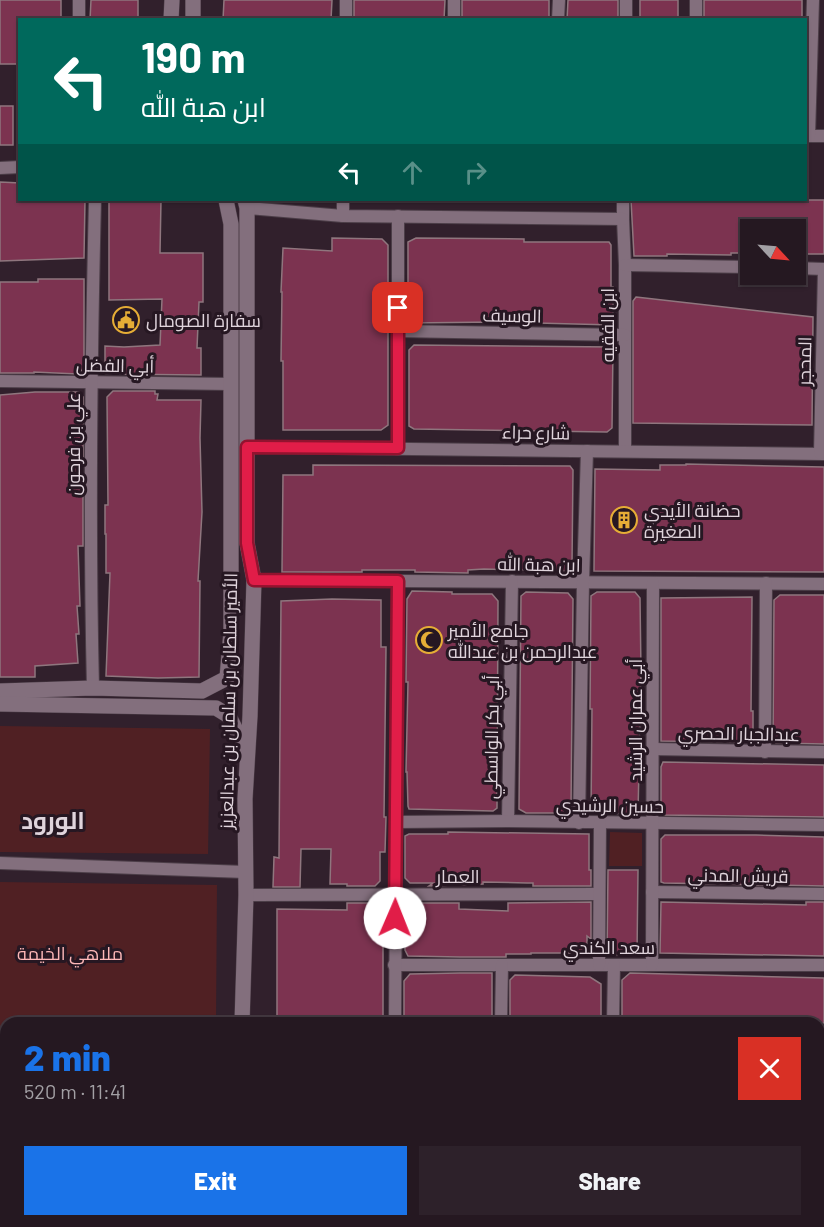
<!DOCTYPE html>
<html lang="en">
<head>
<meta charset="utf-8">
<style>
	:root { --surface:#251821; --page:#2d212a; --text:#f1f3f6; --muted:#a3a0a5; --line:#42373f; --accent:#1a73e8 }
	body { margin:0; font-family:Barlow,Cairo,sans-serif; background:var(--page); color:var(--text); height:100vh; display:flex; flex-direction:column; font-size:22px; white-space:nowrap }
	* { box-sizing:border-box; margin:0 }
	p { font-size:20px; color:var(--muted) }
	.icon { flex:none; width:33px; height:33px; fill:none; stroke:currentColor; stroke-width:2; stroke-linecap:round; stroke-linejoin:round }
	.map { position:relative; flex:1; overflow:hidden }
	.side { position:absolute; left:0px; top:1017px; width:825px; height:210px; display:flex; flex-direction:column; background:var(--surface); border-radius:18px 18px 0 0; box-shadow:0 2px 4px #0004,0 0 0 2px var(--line) }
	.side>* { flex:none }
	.top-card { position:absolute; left:18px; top:18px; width:789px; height:183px; border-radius:0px; box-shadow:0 2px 4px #0004,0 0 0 2px var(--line); background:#00695c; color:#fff; overflow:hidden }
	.needle { width:39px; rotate:116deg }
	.fabs { position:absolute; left:740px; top:219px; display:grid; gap:12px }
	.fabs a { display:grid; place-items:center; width:66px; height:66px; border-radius:0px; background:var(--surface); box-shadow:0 2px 4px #0004,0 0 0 2px var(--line); font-size:30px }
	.pin { position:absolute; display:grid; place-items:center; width:51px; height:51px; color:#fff; margin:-26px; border-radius:12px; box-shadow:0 3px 9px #0006 }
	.me { position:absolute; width:66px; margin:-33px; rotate:1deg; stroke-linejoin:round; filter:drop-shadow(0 0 4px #0008) }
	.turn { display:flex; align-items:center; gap:21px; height:126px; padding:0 24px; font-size:27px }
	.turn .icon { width:78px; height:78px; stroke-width:2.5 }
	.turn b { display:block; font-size:42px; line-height:51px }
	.lanes { display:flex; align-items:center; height:57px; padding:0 24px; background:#0003; justify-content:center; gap:30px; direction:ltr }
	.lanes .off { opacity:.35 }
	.round { display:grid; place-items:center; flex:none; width:63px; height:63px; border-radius:0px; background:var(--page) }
	.summary { display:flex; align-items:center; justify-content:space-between; height:102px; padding:0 24px }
	h1 { font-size:36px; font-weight:800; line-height:45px; color:var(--accent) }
	.primary-button { display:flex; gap:12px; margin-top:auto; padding:12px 24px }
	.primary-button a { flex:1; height:69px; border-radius:0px; background:var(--accent); color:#fff; font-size:24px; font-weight:800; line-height:69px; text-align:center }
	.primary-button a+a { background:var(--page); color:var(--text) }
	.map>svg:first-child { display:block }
	.green { fill:#502023 }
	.building { fill:#7c3350; stroke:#8f767e; stroke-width:1.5 }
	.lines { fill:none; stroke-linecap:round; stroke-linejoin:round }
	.service-casing { stroke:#4c3e48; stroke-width:8 }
	.minor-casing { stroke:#4c3e48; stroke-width:14 }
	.tertiary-casing { stroke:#4c3e48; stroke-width:16 }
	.service { stroke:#836f7d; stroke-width:6 }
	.minor { stroke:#836f7d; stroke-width:12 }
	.tertiary { stroke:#836f7d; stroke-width:15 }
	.route-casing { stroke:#92132f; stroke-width:15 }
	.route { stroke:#e11d48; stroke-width:10 }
	.labels { text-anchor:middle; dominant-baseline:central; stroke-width:6; stroke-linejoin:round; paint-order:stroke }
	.street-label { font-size:18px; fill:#e0d4dc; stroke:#261722 }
	.poi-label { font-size:18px; fill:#e0d4dc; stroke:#261722; text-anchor:start }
	.park-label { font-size:18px; fill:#feb8b8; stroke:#261722 }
	.district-label { font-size:24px; font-weight:bold; fill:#e0d4dc; stroke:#261722 }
</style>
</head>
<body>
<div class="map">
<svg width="824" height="1227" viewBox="0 0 824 1227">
	<rect width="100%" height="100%" fill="#31202c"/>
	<g class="green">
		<path d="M0,726L210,729L208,854L0,852Z"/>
		<path d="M610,832L642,833V866H609Z"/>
		<path d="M0,882L217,885L216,1023H6V1204H0Z"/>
		<rect x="819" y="1044" width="5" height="89"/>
	</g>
	<g class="building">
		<path d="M0,0H61V20H20V64H0Z"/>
		<path d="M91,0H138V20H90Z"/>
		<path d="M224,0H332L331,20H223Z"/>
		<path d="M354,0H445L444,20H354Z"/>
		<rect x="462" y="0" width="87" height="20"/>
		<path d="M568,0H618V20H567Z"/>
		<rect x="640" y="0" width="38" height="20"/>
		<rect x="704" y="0" width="98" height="20"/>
		<rect x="0" y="106" width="13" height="39"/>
		<path d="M0,182L20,183V200H85L84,258L0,261Z"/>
		<path d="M109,200H161L160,253H203V302H199L197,348H201V375L105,374V346L124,347L160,345L162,299L109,300Z"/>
		<path d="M631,200H824V254H795V230H750V253H731V255L667,254V256H634Z"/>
		<path d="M332,238L382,239L388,245V425L381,430H283V361H281L282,292H281L283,248L332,251Z"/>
		<path d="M416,238L524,239V242H609L611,245V287H613V325L496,322L408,323V242Z"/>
		<path d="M38,279H84V368L78,374L34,372V373H0V282H38Z"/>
		<path d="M636,297L813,317L812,425L633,423V301Z"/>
		<path d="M414,345L613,347L612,428L607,432L414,429L409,426V350Z"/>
		<path d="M113,391H155V394H158L157,400H201L200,438L202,512L198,581H200L199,677L158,678L106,676L110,573H106V534H105V505H108L107,397Z"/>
		<path d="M35,392H79L83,397V457H79L81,492H83V546H78L80,606H77L79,634H76L78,663L35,666V677H0V395Z"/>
		<path d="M686,464L824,467V572L594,571L595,469L660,470V465H686Z"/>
		<path d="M313,465L570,466L573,470L572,565L566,571L484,569L468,570V573L415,572V570H362V572H282L283,475H313Z"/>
		<path d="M412,591L452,592V594H492L498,601L497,808L493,811L409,809L408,806L407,772H406L408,682H406L407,599Z"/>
		<path d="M526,592L568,593L573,599L571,808L563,813H526L519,809L521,596Z"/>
		<path d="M597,592H635L640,598L641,672L638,814L591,813L592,709H590L591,596Z"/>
		<path d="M780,595H824V744L776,743L773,741L774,600Z"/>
		<path d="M752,597L751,711H753V737L748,742L661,741V598Z"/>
		<path d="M332,599L381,600V647H386L384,817H386L385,852H380V881L375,886H347V884H330L331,849H301L300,887H273L274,857L279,858L281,601Z"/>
		<path d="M663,762L824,765V817L661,815V767Z"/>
		<path d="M448,832L589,834V870H591V886H533V883H527L483,882V884L429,886L433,883H410L405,878V836L409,834H448Z"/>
		<path d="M665,835H756L824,837V886L664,883L661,882V839Z"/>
		<path d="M608,870H638L637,955H607Z"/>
		<path d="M591,902V939L587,936V953H531V954H506V957H460L408,956L405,950V904L407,903H459V909L508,911V903Z"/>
		<path d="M661,902L806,905V902H824V956L660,953Z"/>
		<path d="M347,903H383V1023H277V909L347,910Z"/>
		<path d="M460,973H492V1023H404V981L410,974Z"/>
		<path d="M630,973L824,978V1023H622V980Z"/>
		<path d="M515,975L590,977L601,984V1023H510V980Z"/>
	</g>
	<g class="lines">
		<defs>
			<g id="service">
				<path d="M0,1220L6,1227"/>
				<path d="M84,1227L87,1221"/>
				<path d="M187,1227V1221"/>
			</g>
			<g id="minor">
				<path d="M79,20V0"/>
				<path d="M346,20V0"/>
				<path d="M454,20V0"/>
				<path d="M558,20L559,0"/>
				<path d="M626,20V0"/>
				<path d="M696,20V0"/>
				<path d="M806,136H824"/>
				<path d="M809,136L813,0"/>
				<path d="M0,168L20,167"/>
				<path d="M623,200V219L625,265V451"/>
				<path d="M247,208L343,216L623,219"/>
				<path d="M343,216V200"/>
				<path d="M625,265L750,267"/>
				<path d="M795,268L824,269"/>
				<path d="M398,331L625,335"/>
				<path d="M0,381L231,384"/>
				<path d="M247,447L824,454"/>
				<path d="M398,449V216"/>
				<path d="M820,453L824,269"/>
				<path d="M254,580L824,584"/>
				<path d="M93,688C89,525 91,362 95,200"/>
				<path d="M653,749L824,752"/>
				<path d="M765,752L766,583"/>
				<path d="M508,821L512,581"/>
				<path d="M396,822L508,821L824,825"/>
				<path d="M579,823L583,582L587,451"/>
				<path d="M0,863L245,872"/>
				<path d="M652,892L824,894"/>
				<path d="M246,895L599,894"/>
				<path d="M394,965H824"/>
				<path d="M599,965L600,823"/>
				<path d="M652,965L653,583"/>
				<path d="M395,1023L398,581"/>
				<path d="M501,1023L502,965"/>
				<path d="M613,1023L614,965"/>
				<path d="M769,1221L824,1222"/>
				<path d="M611,1227V1221"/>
			</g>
			<g id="tertiary">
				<path d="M171,20L172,0"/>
				<path d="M193,20V0"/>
				<path d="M0,691L93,688L202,691L227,678L231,632V224L226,200"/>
				<path d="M0,704L216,708L229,716L239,736L245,755"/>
				<path d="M242,1023L246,895L245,799L250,716L254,580L247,543V208L245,200"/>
				<path d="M241,1227V1221"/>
			</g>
		</defs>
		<use href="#service" class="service-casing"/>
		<use href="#minor" class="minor-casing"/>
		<use href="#tertiary" class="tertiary-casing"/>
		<use href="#service" class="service"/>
		<use href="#minor" class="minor"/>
		<use href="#tertiary" class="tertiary"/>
	</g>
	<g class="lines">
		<defs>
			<path id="route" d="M395,918L398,581L254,580L247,543V447L398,448V308"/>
		</defs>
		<use href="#route" class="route-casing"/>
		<use href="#route" class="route"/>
	</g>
	<defs>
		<symbol id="civic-ring" viewBox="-11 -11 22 22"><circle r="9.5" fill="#261722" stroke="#e6ad36" stroke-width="1.5"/><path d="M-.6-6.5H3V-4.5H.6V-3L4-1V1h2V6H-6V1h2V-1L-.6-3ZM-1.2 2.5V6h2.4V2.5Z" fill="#e6ad36"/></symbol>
		<symbol id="building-ring" viewBox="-11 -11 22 22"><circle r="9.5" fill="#261722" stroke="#e6ad36" stroke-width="1.5"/><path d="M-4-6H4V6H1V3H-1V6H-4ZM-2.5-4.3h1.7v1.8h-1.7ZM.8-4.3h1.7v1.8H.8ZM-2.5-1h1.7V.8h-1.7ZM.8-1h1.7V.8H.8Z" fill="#e6ad36"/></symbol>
		<symbol id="mosque-ring" viewBox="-11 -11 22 22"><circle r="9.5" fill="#261722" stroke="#e6ad36" stroke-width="1.5"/><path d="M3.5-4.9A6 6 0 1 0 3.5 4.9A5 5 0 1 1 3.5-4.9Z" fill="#e6ad36"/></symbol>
	</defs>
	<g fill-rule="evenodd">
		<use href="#civic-ring" x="111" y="305" width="30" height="30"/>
		<use href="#building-ring" x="609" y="505" width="30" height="30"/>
		<use href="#mosque-ring" x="414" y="625" width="30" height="30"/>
	</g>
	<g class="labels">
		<g class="street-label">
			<text transform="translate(512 315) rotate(1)">الوسيف</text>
			<text transform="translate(607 325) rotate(-90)">ابن الفقيه</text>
			<text transform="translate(804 361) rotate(-89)">المحجر</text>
			<text transform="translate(115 365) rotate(1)">أبي الفضل</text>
			<text transform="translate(536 432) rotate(1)">شارع حراء</text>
			<text transform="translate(73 444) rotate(-90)">علي بن فرحون</text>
			<text transform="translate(539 564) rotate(1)">ابن هبة الله</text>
			<text transform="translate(228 701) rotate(-89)">الأمير سلطان بن سلمان بن عبدالعزيز</text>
			<text transform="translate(635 720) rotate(-90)">أبي عمران الرشيد</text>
			<text transform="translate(739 733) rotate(1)">عبدالجبار الحصري</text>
			<text transform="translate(491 737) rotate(-89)">أبي بكر الواسطي</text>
			<text transform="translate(610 805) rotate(1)">حسين الرشيدي</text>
			<text transform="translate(738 875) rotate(1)">قريش المدني</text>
			<text x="458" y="876">العمار</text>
			<text x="609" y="947">سعد الكندي</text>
		</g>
		<g class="poi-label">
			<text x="146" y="320">سفارة الصومال</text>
			<text x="644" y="510">حضانة الأيدي<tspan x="644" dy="21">الصغيرة</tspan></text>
			<text x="448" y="630">جامع الأمير<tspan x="448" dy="21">عبدالرحمن بن عبدالله</tspan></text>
		</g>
		<g class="park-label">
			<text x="70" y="953">ملاهي الخيمة</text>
		</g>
		<g class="district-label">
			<text x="53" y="819">الورود</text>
		</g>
	</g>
</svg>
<div class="fabs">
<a><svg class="needle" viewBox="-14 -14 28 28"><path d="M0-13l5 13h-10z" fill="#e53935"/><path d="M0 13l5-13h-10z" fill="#a3a0a5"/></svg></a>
</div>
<div class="pin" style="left:398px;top:308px;background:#d93025"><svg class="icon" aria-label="arrive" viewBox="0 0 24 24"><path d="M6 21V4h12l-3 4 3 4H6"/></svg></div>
<svg class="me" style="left:395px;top:918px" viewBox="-20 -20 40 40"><circle r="19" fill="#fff"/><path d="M0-13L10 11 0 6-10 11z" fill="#e11d48"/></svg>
<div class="top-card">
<div class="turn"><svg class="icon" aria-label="left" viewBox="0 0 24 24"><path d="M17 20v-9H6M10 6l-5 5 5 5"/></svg><div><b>190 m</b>ابن هبة الله</div></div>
<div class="lanes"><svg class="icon" aria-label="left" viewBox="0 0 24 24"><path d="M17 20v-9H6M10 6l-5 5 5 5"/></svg><svg class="icon off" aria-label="ahead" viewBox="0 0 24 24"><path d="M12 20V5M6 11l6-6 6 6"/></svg><svg class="icon off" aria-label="right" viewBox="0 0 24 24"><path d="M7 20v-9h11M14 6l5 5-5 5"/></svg></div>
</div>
<section class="side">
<div class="summary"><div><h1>2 min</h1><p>520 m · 11:41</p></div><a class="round" style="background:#d93025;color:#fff"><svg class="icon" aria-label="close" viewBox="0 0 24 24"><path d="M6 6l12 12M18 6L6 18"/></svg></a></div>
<div class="primary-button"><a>Exit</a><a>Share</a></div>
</section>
</div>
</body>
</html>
